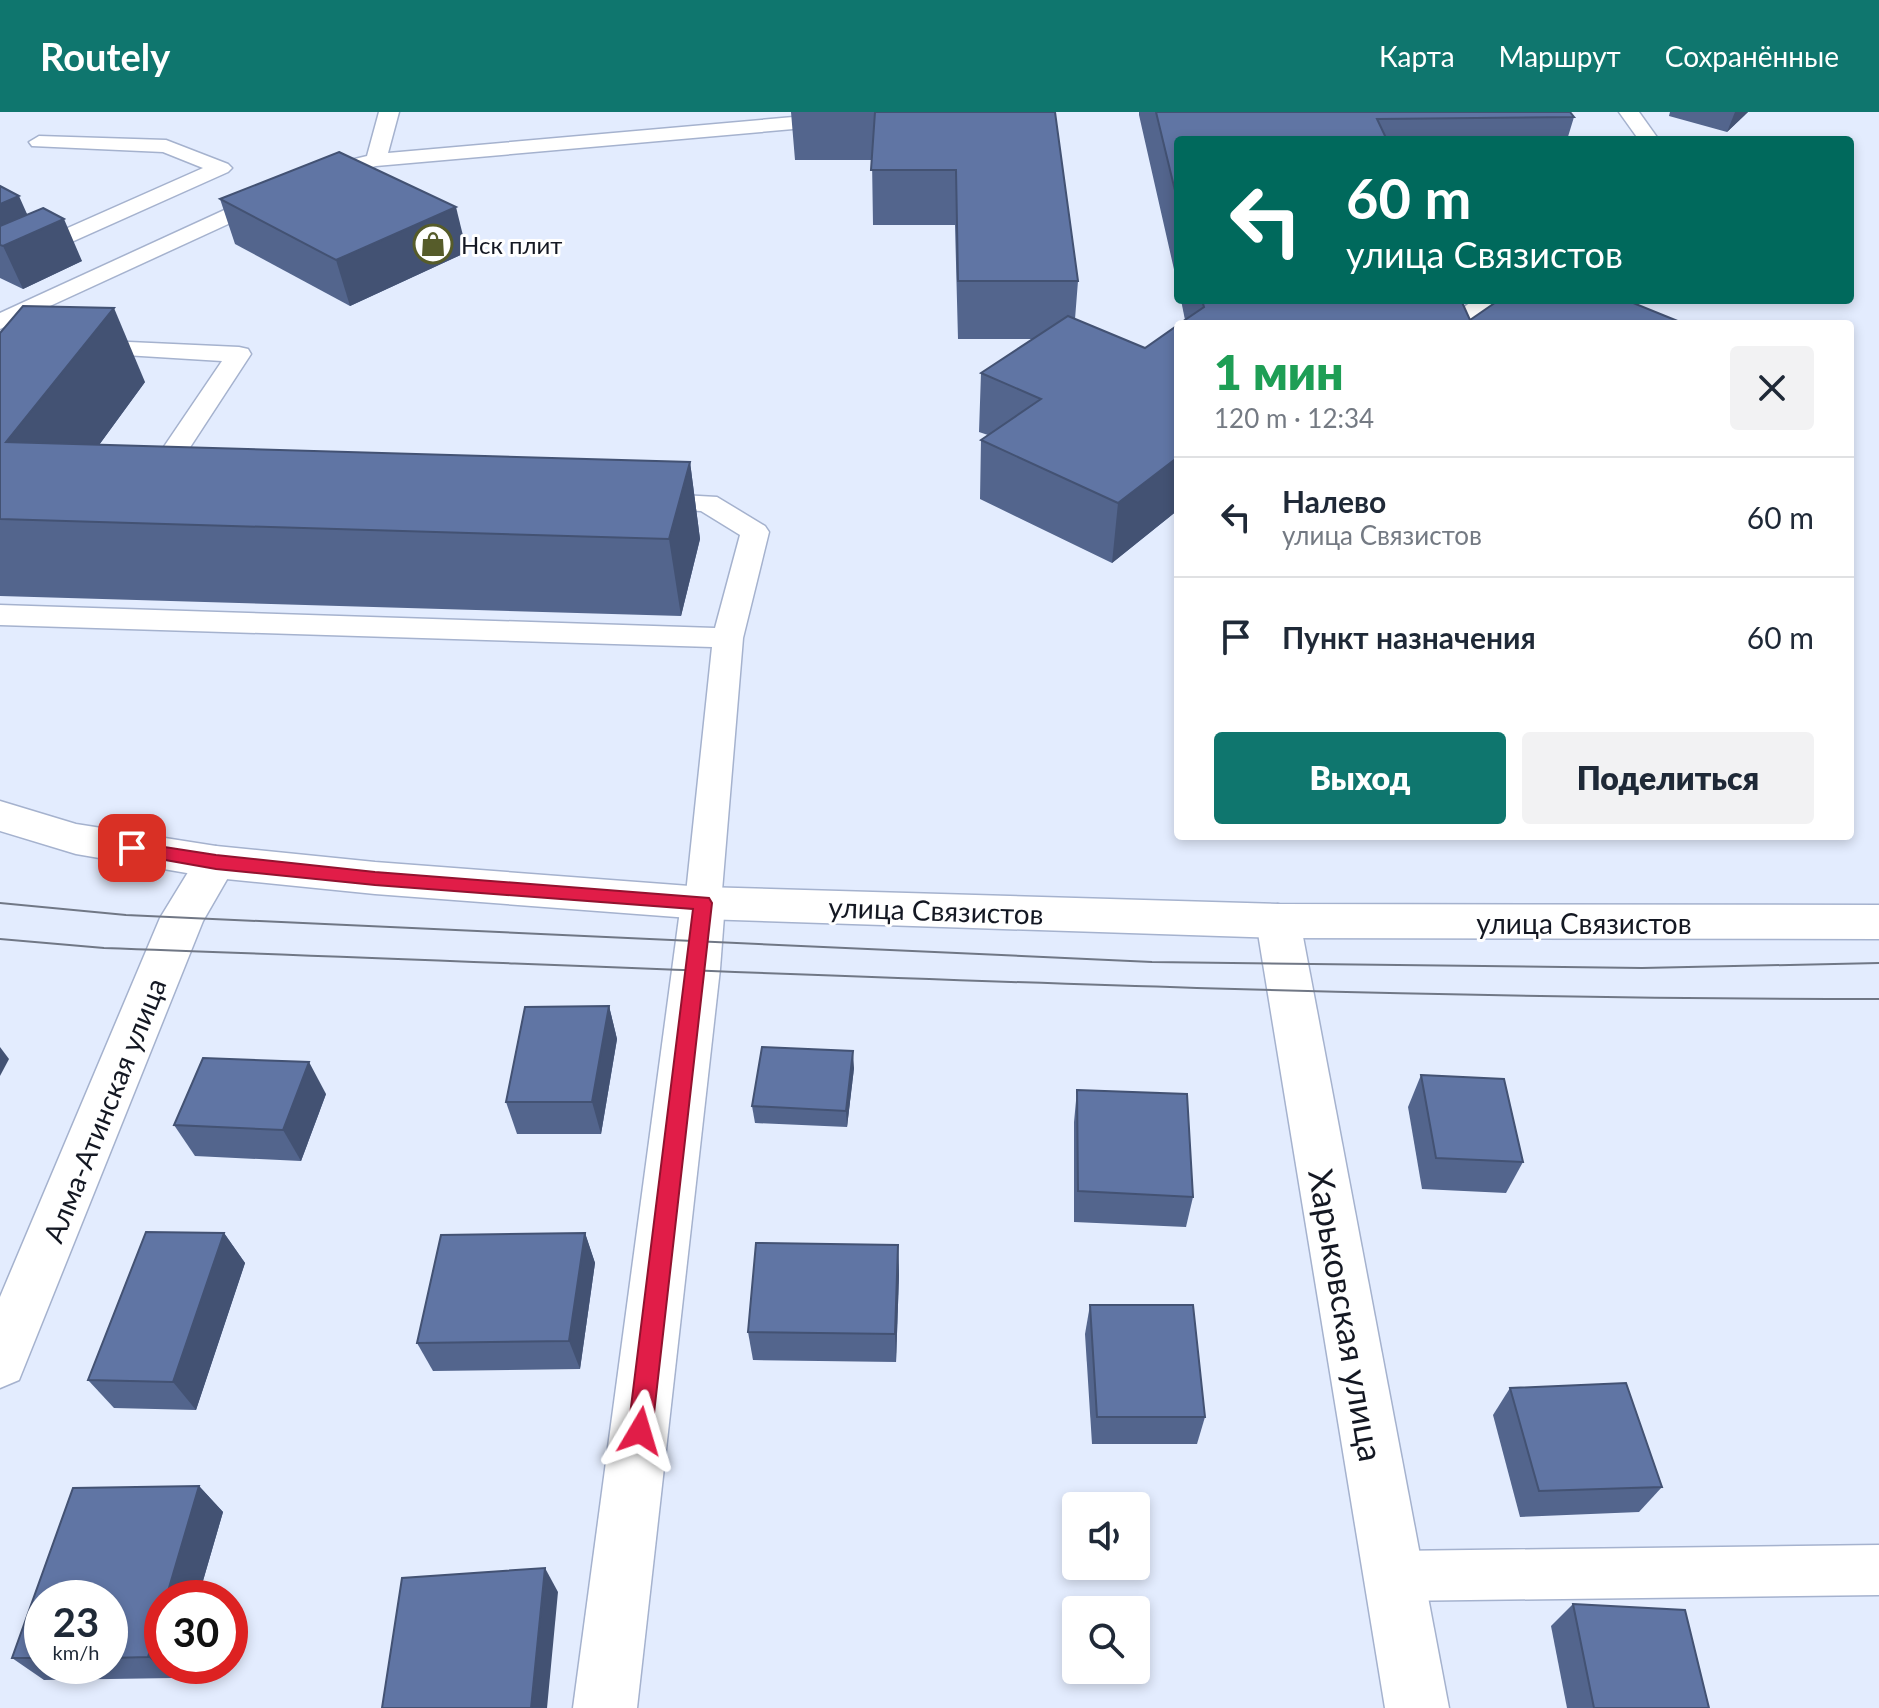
<!DOCTYPE html>
<html lang="ru">
<head>
<meta charset="utf-8">
<style>
	:root { --surface:#fff; --page:#f2f2f3; --text:#1f2937; --muted:#747a83; --line:#e0e1e3; --accent:#0f766e }
	body { margin:0; font-family:Lato,sans-serif; background:var(--page); color:var(--text); height:100vh; display:flex; flex-direction:column; font-size:30px; white-space:nowrap }
	* { box-sizing:border-box; margin:0 }
	p { font-size:26px; color:var(--muted) }
	.icon { flex:none; width:44px; height:44px; fill:none; stroke:currentColor; stroke-width:2; stroke-linecap:round; stroke-linejoin:round }
	.map { position:relative; flex:1; overflow:hidden }
	.drawer { position:absolute; left:1174px; top:208px; width:680px; height:520px; display:flex; flex-direction:column; background:var(--surface); border-radius:8px; box-shadow:0 4px 12px #0003 }
	.drawer>* { flex:none }
	.banner { position:absolute; left:1174px; top:24px; width:680px; height:168px; border-radius:8px; box-shadow:0 4px 12px #0003; background:#00695c; color:#fff; overflow:hidden }
	.tools { position:absolute; left:1062px; top:1380px; display:grid; gap:16px }
	.tools a { display:grid; place-items:center; width:88px; height:88px; border-radius:8px; background:var(--surface); box-shadow:0 4px 12px #0003; font-size:40px }
	.speed { position:absolute; left:24px; top:1468px; display:flex; gap:16px; font-size:40px; font-weight:700; text-align:center }
	.speed>* { display:grid; place-content:center; width:104px; height:104px; border-radius:50%; background:var(--surface); box-shadow:0 4px 12px #0003; line-height:1 }
	.speed small { font-size:20px; font-weight:400 }
	.speed .limit { border:12px solid #d22; background:#fff; color:#111 }
	.pin { position:absolute; display:grid; place-items:center; width:68px; height:68px; color:#fff; margin:-34px; border-radius:16px; box-shadow:0 4px 12px #0006 }
	.me { position:absolute; width:88px; margin:-44px; rotate:7deg; stroke-linejoin:round; filter:drop-shadow(0 0 6px #0008) }
	.turn { display:flex; align-items:center; gap:28px; height:168px; padding:0 40px; font-size:36px }
	.turn .icon { width:104px; height:104px; stroke-width:2.5 }
	.turn b { display:block; font-size:56px; line-height:68px }
	.round { display:grid; place-items:center; flex:none; width:84px; height:84px; border-radius:8px; background:var(--page) }
	.head { display:flex; align-items:center; justify-content:space-between; height:136px; padding:0 40px }
	h1 { font-size:48px; font-weight:800; line-height:60px; color:#1e9e55 }
	.action { display:flex; gap:16px; margin-top:auto; padding:16px 40px }
	.action a { flex:1; height:92px; border-radius:8px; background:var(--accent); color:#fff; font-size:32px; font-weight:800; line-height:92px; text-align:center }
	.action a+a { background:var(--page); color:var(--text) }
	ul { padding:0; list-style:none }
	li { display:flex; align-items:center; gap:24px; height:120px; padding:0 40px; border-top:2px solid var(--line) }
	li div { flex:1 }
	li b { display:block; font-size:30px }
	li em { font-style:normal }
	header { display:flex; align-items:center; gap:48px; box-sizing:border-box; height:112px; padding:0 40px; background:var(--accent); color:#fff }
	header strong { font-size:38px }
	nav { display:flex; gap:44px; margin-inline-start:auto; font-size:28px }
	.map>svg:first-child { display:block }
	.lines { fill:none; stroke-linecap:round; stroke-linejoin:round }
	.service-casing { stroke:#a5b2ce; stroke-width:3 }
	.minor-casing { stroke:#a5b2ce; stroke-width:3 }
	.tertiary-casing { stroke:#a5b2ce; stroke-width:3 }
	.service { fill:#fff; fill-rule:evenodd }
	.minor { fill:#fff; fill-rule:evenodd }
	.tertiary { fill:#fff; fill-rule:evenodd }
	.tram { stroke:#707785; stroke-width:2 }
	.wall { fill:#53658d; fill-rule:evenodd }
	.shaded-wall { fill:#435273 }
	.building { fill:#6075a4; stroke:#435273; stroke-width:2 }
	.route { fill:#e11d48; stroke:#92132f; stroke-width:2 }
	.labels { text-anchor:middle; dominant-baseline:central; stroke-width:6; stroke-linejoin:round; paint-order:stroke }
	.far-poi-label { font-size:24px; fill:#141823; stroke:#fff; text-anchor:start }
	.street-label { font-size:28px; fill:#141823; stroke:#fff }
	.near-street-label { font-size:34px; fill:#141823; stroke:#fff }
</style>
</head>
<body>
<header>
<strong>Routely</strong>
<nav><a>Карта</a><a>Маршрут</a><a>Сохранённые</a></nav>
</header>
<div class="map">
<svg width="1879" height="1596" viewBox="0 0 1879 1596">
	<rect width="100%" height="100%" fill="#e3ecfe"/>
	<g class="lines">
		<defs>
			<g id="service">
				<path d="M379,0H399L388,41L850,0H928L918,6L376,54L317,69L309,68L306,63L309,58L367,44Z"/>
				<path d="M1619,0H1639L1659,28H1639Z"/>
				<path d="M39,24L166,28L228,52L232,56L228,60L0,162V146L203,56L163,40L32,34L29,30Z"/>
				<path d="M270,77L278,79L281,84L278,89L0,217V201Z"/>
				<path d="M1473,188H1500L1471,212H1444Z"/>
				<path d="M85,228L239,235L248,237L251,242L170,366L173,370L169,376L159,378L144,376L140,370L222,249L76,240L73,235L76,230Z"/>
				<path d="M646,381L717,385L765,414L769,420L743,526L721,791L716,801L703,804L690,801L685,791L712,535L0,513V493L715,516L740,423L701,399L636,395L632,389L636,383Z"/>
				<path d="M1879,1433V1483L1394,1489L1377,1481L1369,1464L1377,1447L1394,1439Z"/>
			</g>
			<g id="minor">
				<path d="M216,734L231,739L237,750L203,809L19,1268L0,1276V1185L160,806L201,739Z"/>
				<path d="M703,775L718,779L725,791L720,857L637,1596H573L681,791L688,779Z"/>
				<path d="M1278,792L1294,797L1300,809L1449,1596H1385L1256,809L1262,797Z"/>
			</g>
			<path id="tertiary" d="M0,689L76,712L216,734L375,750L703,775L1278,792L1879,793V827L1278,826L703,807L375,782L216,766L76,742L0,719Z"/>
		</defs>
		<use href="#service" class="service-casing"/>
		<use href="#minor" class="minor-casing"/>
		<use href="#tertiary" class="tertiary-casing"/>
		<use href="#service" class="service"/>
		<use href="#minor" class="minor"/>
		<use href="#tertiary" class="tertiary"/>
		<g class="tram">
			<path d="M0,791L126,803L1152,850L1642,856L1879,851"/>
			<path d="M0,827L104,836C696,857 1287,887 1879,887"/>
		</g>
	</g>
	<g class="wall">
		<path d="M791,0H1055L1078,169L1075,207L1145,236L1178,213V398L1112,451L980,387L981,328L988,323L979,320L981,261L1034,227H958L955,113H873L872,48H795Z"/>
		<path d="M1139,0H1570L1574,5L1567,28H1178V175L1139,3Z"/>
		<path d="M1670,0H1748L1727,20L1669,4Z"/>
		<path d="M0,74L27,102L82,149L23,177L0,166Z"/>
		<path d="M220,87L467,140L350,194L235,132Z"/>
		<path d="M1181,188H1461L1470,208H1185Z"/>
		<path d="M0,221L145,270L99,333L690,350L700,427L681,504L0,484Z"/>
		<path d="M609,894L617,927L601,1022H517L506,990Z"/>
		<path d="M854,956L847,1015L755,1011L752,994Z"/>
		<path d="M1421,963L1523,1050L1506,1081L1422,1077L1408,995Z"/>
		<path d="M1077,978L1193,1085L1186,1115L1074,1110V1010Z"/>
		<path d="M326,982L301,1049L195,1044L174,1013Z"/>
		<path d="M224,1121L245,1151L196,1298L114,1296L88,1268Z"/>
		<path d="M585,1121L595,1151L580,1257L433,1259L417,1231Z"/>
		<path d="M898,1133L899,1163L896,1250L753,1248L748,1220Z"/>
		<path d="M1090,1193L1205,1305L1197,1332H1092L1085,1222Z"/>
		<path d="M1510,1276L1662,1375L1639,1400L1520,1405L1493,1303Z"/>
		<path d="M199,1374L223,1400L198,1486H162V1554H178L175,1566L44,1568L12,1546L73,1376ZM42,1486H110V1554H42Z"/>
		<path d="M1573,1492L1709,1596H1567L1551,1514Z"/>
	</g>
	<g class="shaded-wall">
		<path d="M1735,0H1748L1727,20Z"/>
		<path d="M19,84L35,120L64,107L82,149L23,177L3,134L0,133V92Z"/>
		<path d="M456,95L467,140L350,194L336,148Z"/>
		<path d="M114,196L145,270L45,407L6,330Z"/>
		<path d="M1178,345V398L1112,451L1118,391Z"/>
		<path d="M690,350L700,427L681,504L669,427Z"/>
		<path d="M609,894L617,927L601,1022L592,990Z"/>
		<path d="M0,935L9,947L0,964Z"/>
		<path d="M853,939L854,956L847,1015L846,999Z"/>
		<path d="M309,950L326,982L301,1049L283,1018Z"/>
		<path d="M224,1121L245,1151L196,1298L173,1270Z"/>
		<path d="M585,1121L595,1151L580,1257L569,1229Z"/>
		<path d="M898,1133L899,1163L896,1250L895,1222Z"/>
		<path d="M199,1374L223,1400L198,1486H166Z"/>
		<path d="M545,1456L558,1480L547,1596H531Z"/>
		<path d="M162,1498V1554H178L175,1566L148,1545Z"/>
	</g>
	<g class="building">
		<path d="M875,0H1055L1078,169H958L956,58H871Z"/>
		<path d="M1156,0H1570L1574,5L1377,7L1387,28H1178V91Z"/>
		<path d="M339,40L456,95L336,148L220,87Z"/>
		<path d="M0,74L19,84L0,92Z"/>
		<path d="M43,96L64,107L3,134L0,133V114Z"/>
		<path d="M1202,188H1461L1470,208L1499,188H1626L1685,212H1179L1204,195Z"/>
		<path d="M23,194L114,196L6,330L690,350L669,427L0,407V221Z"/>
		<path d="M1068,204L1145,236L1178,213V345L1118,391L981,328L1041,287L981,261Z"/>
		<path d="M609,894L592,990H506L525,895Z"/>
		<path d="M762,935L853,939L846,999L752,994Z"/>
		<path d="M203,946L309,950L283,1018L174,1013Z"/>
		<path d="M1421,963L1504,967L1523,1050L1436,1046Z"/>
		<path d="M1077,978L1187,982L1193,1085L1078,1079Z"/>
		<path d="M146,1120L224,1121L173,1270L88,1268Z"/>
		<path d="M585,1121L569,1229L417,1231L441,1123Z"/>
		<path d="M756,1131L898,1133L895,1222L748,1220Z"/>
		<path d="M1090,1193H1193L1205,1305H1097Z"/>
		<path d="M1626,1271L1662,1375L1539,1379L1510,1276Z"/>
		<path d="M199,1374L166,1486H162V1498L148,1545L110,1546V1486H42V1546H12L73,1376Z"/>
		<path d="M545,1456L531,1596H382L402,1466Z"/>
		<path d="M1573,1492L1685,1498L1709,1596H1594Z"/>
	</g>
	<path class="route" d="M132,730L216,743L375,760L709,786L712,791L652,1319L648,1327L640,1330L632,1327L628,1319L693,797L375,773L216,757L126,741L123,736Z"/>
	<defs>
		<symbol id="shop-ring" viewBox="-11 -11 22 22"><circle r="9.5" fill="#fff" stroke="#565c2a" stroke-width="1.5"/><path d="M-5-2.5h2.3a2.7 3.5 0 0 1 5.4 0H5L5.5 6h-11ZM-1.5-2.5h3a1.5 2.3 0 0 0-3 0Z" fill="#565c2a"/></symbol>
	</defs>
	<g fill-rule="evenodd">
		<use href="#shop-ring" x="411" y="110" width="44" height="44"/>
	</g>
	<g class="labels">
		<g class="far-poi-label">
			<text x="461" y="132">Нск плит</text>
		</g>
		<g class="street-label">
			<text transform="translate(936 798) rotate(2)">улица Связистов</text>
			<text x="1584" y="811">улица Связистов</text>
			<text transform="translate(104 998) rotate(-68)">Алма-Атинская улица</text>
		</g>
		<g class="near-street-label">
			<text transform="translate(1347 1203) rotate(80)">Харьковская улица</text>
		</g>
	</g>
</svg>
<div class="tools">
<a><svg class="icon" aria-label="sound" viewBox="0 0 24 24"><path d="M4 9h4l5-4v14l-5-4H4zM17 9q2 3 0 6"/></svg></a>
<a><svg class="icon" aria-label="search" viewBox="0 0 24 24"><circle cx="10" cy="10" r="6"/><path d="M15 15l6 6"/></svg></a>
</div>
<div class="speed"><div>23<small>km/h</small></div><div class="limit">30</div></div>
<div class="pin" style="left:132px;top:736px;background:#d93025"><svg class="icon" aria-label="arrive" viewBox="0 0 24 24"><path d="M6 21V4h12l-3 4 3 4H6"/></svg></div>
<svg class="me" style="left:640px;top:1319px" viewBox="-20 -20 40 40"><path d="M0-17L14 15 0 8-14 15z" fill="#e11d48" stroke="#fff" stroke-width="4"/></svg>
<div class="banner">
<div class="turn"><svg class="icon" aria-label="left" viewBox="0 0 24 24"><path d="M17 20v-9H6M10 6l-5 5 5 5"/></svg><div><b>60 m</b>улица Связистов</div></div>
</div>
<section class="drawer">
<div class="head"><div><h1>1 мин</h1><p>120 m · 12:34</p></div><a class="round"><svg class="icon" aria-label="close" viewBox="0 0 24 24"><path d="M6 6l12 12M18 6L6 18"/></svg></a></div>
<ul>
<li><svg class="icon" aria-label="left" viewBox="0 0 24 24"><path d="M17 20v-9H6M10 6l-5 5 5 5"/></svg><div><b>Налево</b><p>улица Связистов</p></div><em>60 m</em></li>
<li><svg class="icon" aria-label="arrive" viewBox="0 0 24 24"><path d="M6 21V4h12l-3 4 3 4H6"/></svg><div><b>Пункт назначения</b></div><em>60 m</em></li>
</ul>
<div class="action"><a>Выход</a><a>Поделиться</a></div>
</section>
</div>
</body>
</html>
